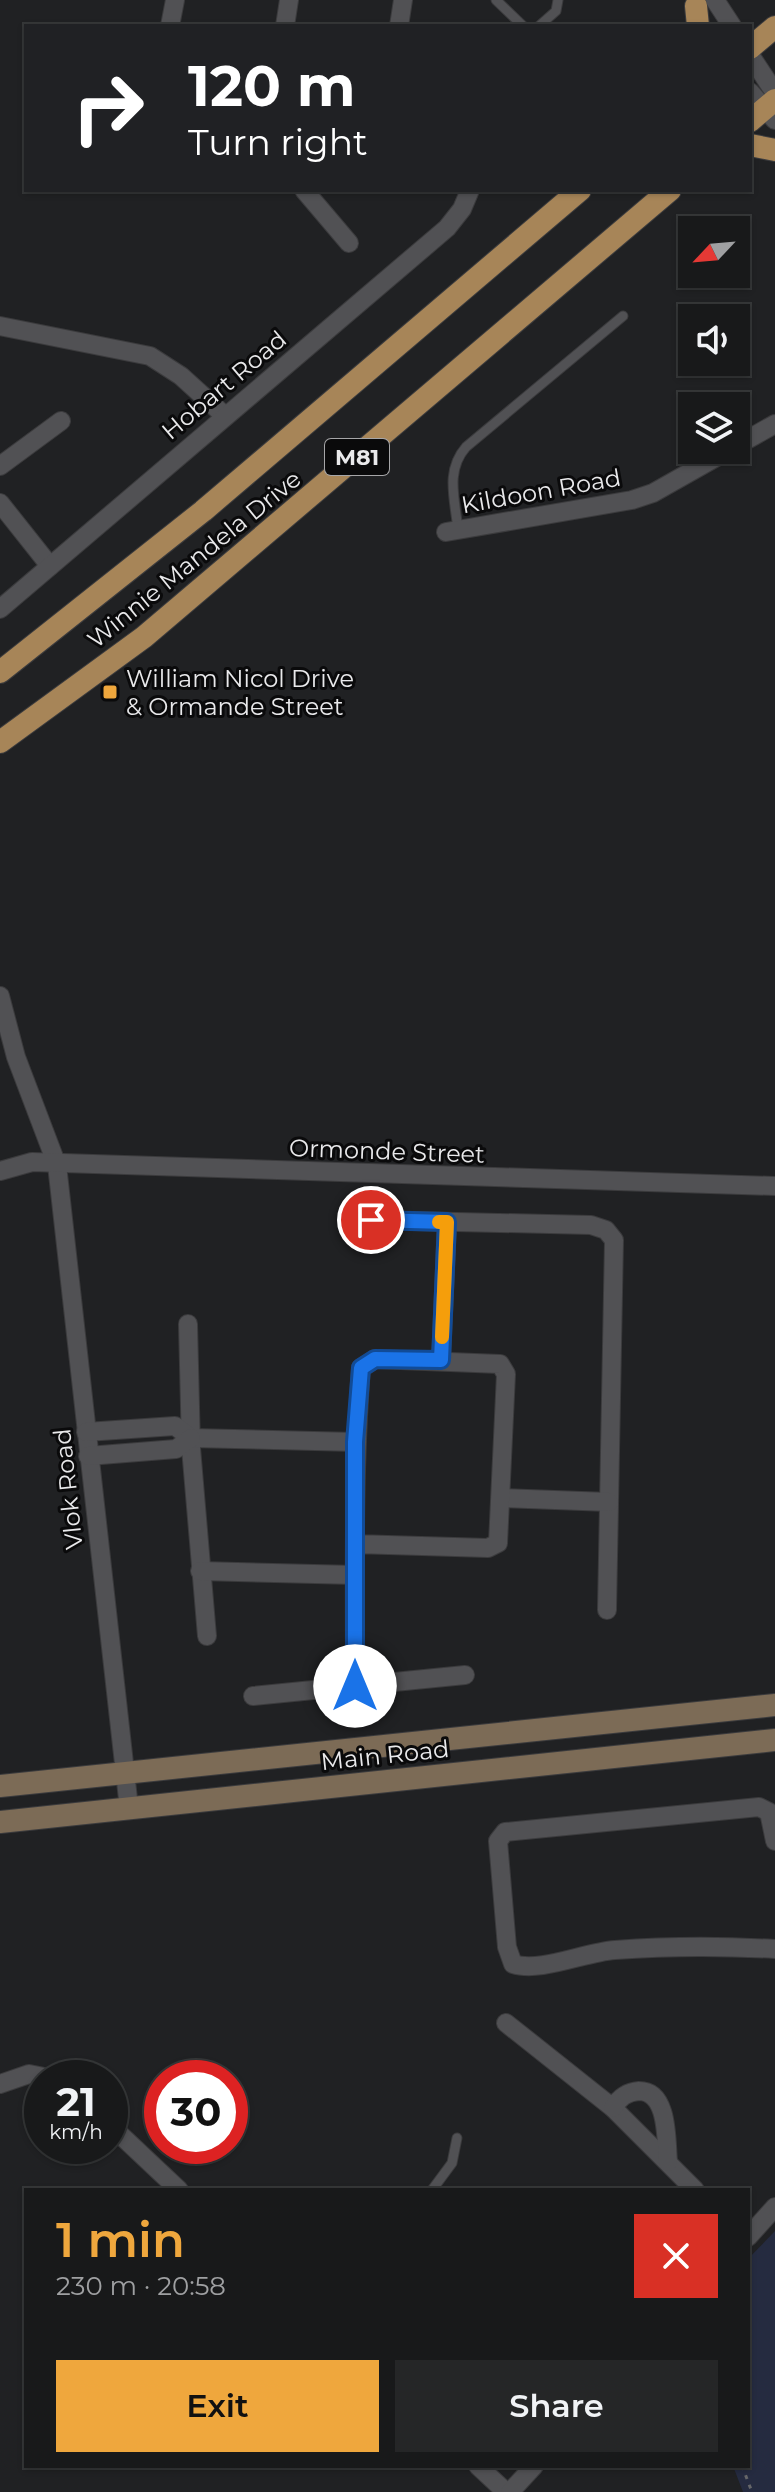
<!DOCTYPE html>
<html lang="en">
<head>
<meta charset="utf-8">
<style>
	:root { --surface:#18191a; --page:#252627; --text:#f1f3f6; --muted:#9fa0a2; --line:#363839; --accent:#efa73d }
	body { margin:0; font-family:Montserrat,sans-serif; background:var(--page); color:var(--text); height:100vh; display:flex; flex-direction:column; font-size:30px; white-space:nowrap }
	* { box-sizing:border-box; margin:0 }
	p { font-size:26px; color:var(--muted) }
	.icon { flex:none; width:44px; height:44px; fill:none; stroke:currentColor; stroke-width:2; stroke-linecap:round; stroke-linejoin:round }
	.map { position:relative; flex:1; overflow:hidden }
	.sheet { position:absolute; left:24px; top:2188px; width:726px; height:280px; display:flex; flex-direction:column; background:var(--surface); border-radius:0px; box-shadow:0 2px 6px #0004,0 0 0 2px var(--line) }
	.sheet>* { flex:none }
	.hud { position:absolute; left:24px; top:24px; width:728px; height:168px; border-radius:0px; box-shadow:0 2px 6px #0004,0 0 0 2px var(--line); background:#202124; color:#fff; overflow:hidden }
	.needle { width:52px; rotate:244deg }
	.buttons { position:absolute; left:678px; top:216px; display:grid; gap:16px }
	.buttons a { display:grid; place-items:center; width:72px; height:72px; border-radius:0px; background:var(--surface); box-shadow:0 2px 6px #0004,0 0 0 2px var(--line); font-size:40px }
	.speed { position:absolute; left:24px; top:2060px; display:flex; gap:16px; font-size:40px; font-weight:700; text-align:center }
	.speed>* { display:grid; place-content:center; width:104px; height:104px; border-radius:50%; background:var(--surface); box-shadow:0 2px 6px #0004,0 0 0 2px var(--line); line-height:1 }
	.speed small { font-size:20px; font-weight:400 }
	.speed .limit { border:12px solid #d22; background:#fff; color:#111 }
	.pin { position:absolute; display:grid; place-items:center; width:68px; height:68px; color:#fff; margin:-34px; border:4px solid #fff; border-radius:50%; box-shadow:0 2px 8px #0007 }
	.me { position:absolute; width:88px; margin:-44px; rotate:0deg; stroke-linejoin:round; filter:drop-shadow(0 0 6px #0008) }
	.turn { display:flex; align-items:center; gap:28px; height:168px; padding:0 32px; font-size:36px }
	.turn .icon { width:104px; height:104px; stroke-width:2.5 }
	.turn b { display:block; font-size:56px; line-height:68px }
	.round { display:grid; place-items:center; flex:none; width:84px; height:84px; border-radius:0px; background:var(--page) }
	.head { display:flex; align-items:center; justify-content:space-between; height:136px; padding:0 32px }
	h1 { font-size:48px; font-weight:600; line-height:60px; color:var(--accent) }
	.action { display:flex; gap:16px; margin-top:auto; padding:16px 32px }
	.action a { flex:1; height:92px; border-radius:0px; background:var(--accent); color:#111; font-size:32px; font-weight:600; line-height:92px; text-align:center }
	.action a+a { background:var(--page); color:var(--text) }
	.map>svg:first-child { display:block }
	.green { fill:#252b40 }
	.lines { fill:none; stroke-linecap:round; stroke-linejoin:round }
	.service-casing { stroke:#3b3b3d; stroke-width:11 }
	.minor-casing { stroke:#3b3b3d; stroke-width:20 }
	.secondary-casing { stroke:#3b3b3d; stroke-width:24 }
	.primary-casing { stroke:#3b3b3d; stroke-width:24 }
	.path { stroke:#666769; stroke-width:3; stroke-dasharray:4 6; stroke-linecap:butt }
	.service { stroke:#515154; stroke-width:9 }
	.minor { stroke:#515154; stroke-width:18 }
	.secondary { stroke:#7c6b56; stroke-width:22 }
	.primary { stroke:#a78558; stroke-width:22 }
	.route-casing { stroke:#114b97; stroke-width:20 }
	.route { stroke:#1a73e8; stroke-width:14 }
	.slow { stroke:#f59e0b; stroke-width:14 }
	.poi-dot { fill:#efa73d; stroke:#0a0a0b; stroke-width:3 }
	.labels { text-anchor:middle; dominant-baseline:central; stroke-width:6; stroke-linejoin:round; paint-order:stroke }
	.shield { fill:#0a0a0b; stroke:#a6a6a8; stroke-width:2 }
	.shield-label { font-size:22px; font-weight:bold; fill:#e9e9eb }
	.street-label { font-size:24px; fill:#e9e9eb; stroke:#0a0a0b }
	.poi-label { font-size:24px; fill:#e9e9eb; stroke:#0a0a0b; text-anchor:start }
</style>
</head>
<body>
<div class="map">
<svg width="775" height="2492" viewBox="0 0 775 2492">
	<rect width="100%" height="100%" fill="#202123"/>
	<path class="green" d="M775,2231V2492H743L733,2466H748V2259Z"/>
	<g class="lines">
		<defs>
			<g id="service">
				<path d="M496,0L523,26"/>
				<path d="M539,26L556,11L558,0"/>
				<path d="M458,530C455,499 445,471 466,447L623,316"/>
				<path d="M432,2190L452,2163L457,2138"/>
			</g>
			<g id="minor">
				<path d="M715,0L732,26"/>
				<path d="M170,26L175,0"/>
				<path d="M285,26L289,0"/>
				<path d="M399,26L403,0"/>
				<path d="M750,55L775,93"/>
				<path d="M750,92L775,120"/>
				<path d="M304,190L349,243"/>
				<path d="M0,326L150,356L181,376L225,416"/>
				<path d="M736,446L775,424"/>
				<path d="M0,466L61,421"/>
				<path d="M0,503L50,566"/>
				<path d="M446,532L632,500L653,493L729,450"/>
				<path d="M0,609L447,228L462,209L470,190"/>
				<path d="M0,996L16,1057L57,1165L129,1808"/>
				<path d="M0,1171L32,1162L775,1186"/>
				<path d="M371,1220L591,1225L606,1230L614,1240L607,1610"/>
				<path d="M188,1324L191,1448L207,1636"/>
				<path d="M441,1360L447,1222"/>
				<path d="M86,1432L175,1426L191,1438L355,1442"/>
				<path d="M88,1456L176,1449L191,1438"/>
				<path d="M503,1498L609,1502"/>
				<path d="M200,1571L355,1575"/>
				<path d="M355,1686C355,1580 353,1474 361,1368L375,1359L500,1364L506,1374L498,1543L488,1548L355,1544"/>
				<path d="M253,1696L465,1675"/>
				<path d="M775,1841L769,1812L759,1807L505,1832L498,1841L507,1947L513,1964C540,1973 585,1952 615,1950C669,1946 722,1946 775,1949"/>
				<path d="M506,2023L613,2108L695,2190"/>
				<path d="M0,2084L29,2074L49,2078"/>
				<path d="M613,2108C619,2098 626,2092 639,2091C669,2091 666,2141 668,2162"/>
				<path d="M110,2125L179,2190"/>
				<path d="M748,2237L775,2207"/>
				<path d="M478,2466L506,2492"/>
				<path d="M510,2492L534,2466"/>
			</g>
			<g id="secondary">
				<path d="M0,1786L775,1705"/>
				<path d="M0,1822L775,1740"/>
			</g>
			<g id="primary">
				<path d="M696,6L698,26"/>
				<path d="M750,48L775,27"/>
				<path d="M750,121L775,100"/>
				<path d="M750,145L775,150"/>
				<path d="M0,672L203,511L580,190"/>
				<path d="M0,742L144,637L670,190"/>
			</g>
		</defs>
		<use href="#service" class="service-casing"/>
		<use href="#minor" class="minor-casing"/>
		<use href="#secondary" class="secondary-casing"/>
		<use href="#primary" class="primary-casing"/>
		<path class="path" d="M742,2466L752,2492"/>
		<use href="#service" class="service"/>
		<use href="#minor" class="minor"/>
		<use href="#secondary" class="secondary"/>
		<use href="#primary" class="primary"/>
	</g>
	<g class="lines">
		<defs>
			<path id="route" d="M355,1686V1442L361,1368L375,1359L441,1360L447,1222L371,1220"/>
		</defs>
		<use href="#route" class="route-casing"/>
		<use href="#route" class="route"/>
		<path class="slow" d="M439,1222H447L442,1337"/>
	</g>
	<rect class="poi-dot" x="102" y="684" width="16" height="16" rx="4"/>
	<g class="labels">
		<rect class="shield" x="325" y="439" width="64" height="36" rx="6"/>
		<g class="shield-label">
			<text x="357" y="457">M81</text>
		</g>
		<g class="street-label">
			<text transform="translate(224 385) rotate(-40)">Hobart Road</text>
			<text transform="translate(541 491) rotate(-10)">Kildoon Road</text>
			<text transform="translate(194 559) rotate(-39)">Winnie Mandela Drive</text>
			<text transform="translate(387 1151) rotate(2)">Ormonde Street</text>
			<text transform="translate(68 1489) rotate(-96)">Vlok Road</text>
			<text transform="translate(385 1755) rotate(-6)">Main Road</text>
		</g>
		<g class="poi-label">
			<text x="126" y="678">William Nicol Drive<tspan x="126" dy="28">&amp; Ormande Street</tspan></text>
		</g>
	</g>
</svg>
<div class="buttons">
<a><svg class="needle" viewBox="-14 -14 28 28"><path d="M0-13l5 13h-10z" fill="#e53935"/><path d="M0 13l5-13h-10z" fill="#9fa0a2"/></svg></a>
<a><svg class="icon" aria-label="sound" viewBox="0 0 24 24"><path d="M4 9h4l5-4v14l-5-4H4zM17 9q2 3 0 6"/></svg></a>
<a><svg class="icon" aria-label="layers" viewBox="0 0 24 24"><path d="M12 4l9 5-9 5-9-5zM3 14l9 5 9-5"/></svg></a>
</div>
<div class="speed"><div>21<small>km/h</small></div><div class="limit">30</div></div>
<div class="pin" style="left:371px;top:1220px;background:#d93025"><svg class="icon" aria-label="arrive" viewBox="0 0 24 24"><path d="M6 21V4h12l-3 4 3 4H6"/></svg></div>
<svg class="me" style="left:355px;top:1686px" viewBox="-20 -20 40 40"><circle r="19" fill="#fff"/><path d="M0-13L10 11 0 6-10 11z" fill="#1a73e8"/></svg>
<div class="hud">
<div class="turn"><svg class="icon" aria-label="right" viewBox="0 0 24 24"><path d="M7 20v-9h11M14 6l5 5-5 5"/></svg><div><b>120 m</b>Turn right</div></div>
</div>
<section class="sheet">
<div class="head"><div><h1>1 min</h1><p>230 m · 20:58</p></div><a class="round" style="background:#d93025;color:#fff"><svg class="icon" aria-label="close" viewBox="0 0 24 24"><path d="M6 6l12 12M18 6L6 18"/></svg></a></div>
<div class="action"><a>Exit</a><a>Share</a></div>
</section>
</div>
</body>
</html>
